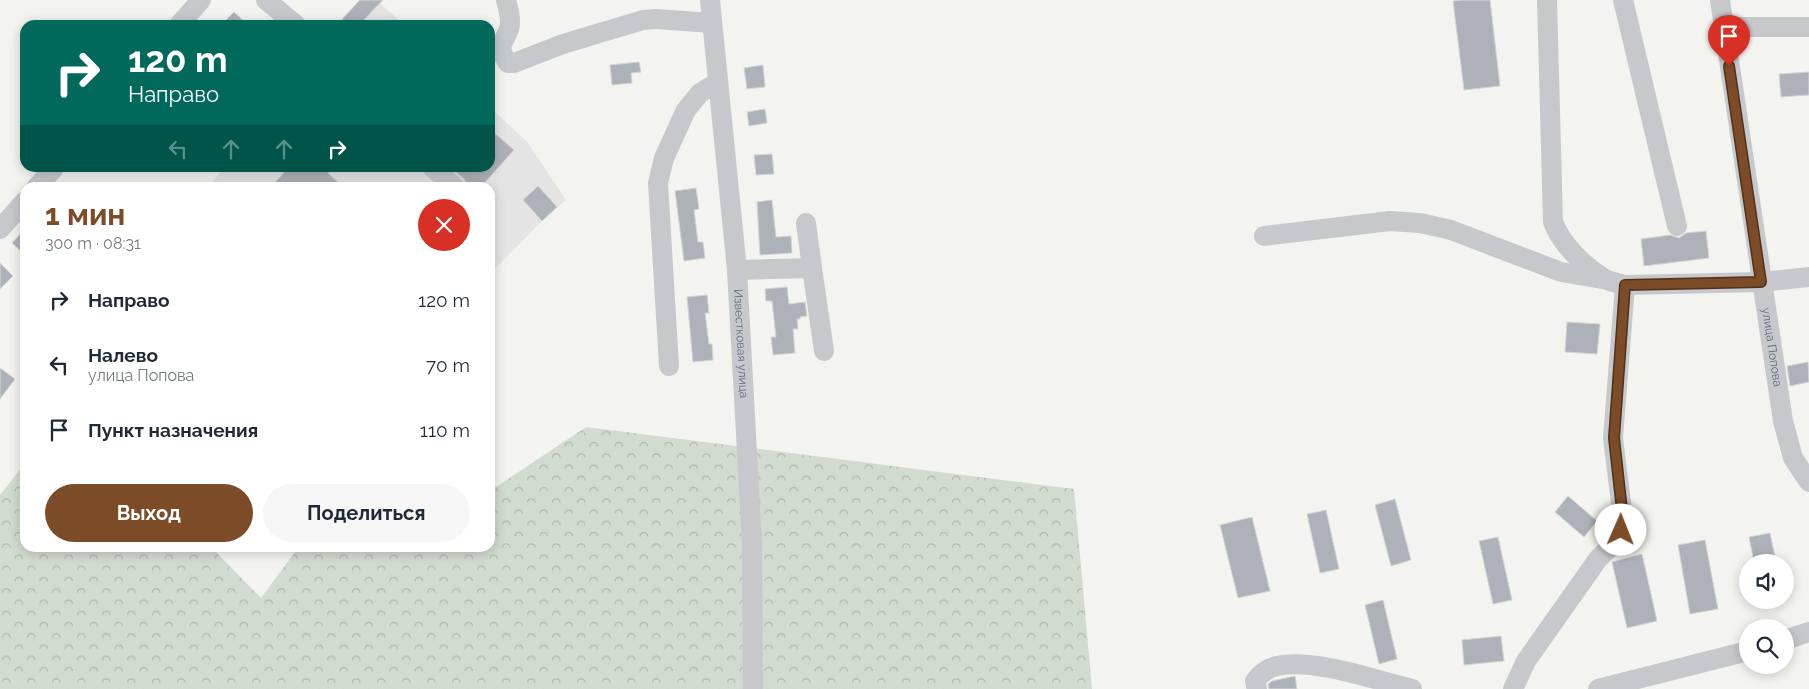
<!DOCTYPE html>
<html lang="ru">
<head>
<meta charset="utf-8">
<style>
	:root { --surface:#fff; --page:#f6f6f7; --text:#1f2937; --muted:#747a83; --accent:#7c4c28 }
	body { margin:0; font-family:Raleway,sans-serif; background:var(--page); color:var(--text); height:100vh; display:flex; flex-direction:column; font-size:19px; white-space:nowrap }
	* { box-sizing:border-box; margin:0 }
	p { font-size:16px; color:var(--muted) }
	.icon { flex:none; width:28px; height:28px; fill:none; stroke:currentColor; stroke-width:2; stroke-linecap:round; stroke-linejoin:round }
	.map { position:relative; flex:1; overflow:hidden }
	.side { position:absolute; left:20px; top:182px; width:475px; height:370px; display:flex; flex-direction:column; background:var(--surface); border-radius:15px; box-shadow:0 2px 12px #0003 }
	.side>* { flex:none }
	.banner { position:absolute; left:20px; top:20px; width:475px; height:152px; border-radius:15px; box-shadow:0 2px 12px #0003; background:#00695c; color:#fff; overflow:hidden }
	.controls { position:absolute; left:1739px; top:554px; display:grid; gap:10px }
	.controls a { display:grid; place-items:center; width:55px; height:55px; border-radius:50%; background:var(--surface); box-shadow:0 2px 12px #0003; font-size:25px }
	.pin { position:absolute; display:grid; place-items:center; width:42px; height:42px; color:#fff; margin:-51px -21px; border-radius:50% 50% 50% 0; rotate:-45deg; box-shadow:0 0 5px #0007 }
	.pin .icon { rotate:45deg }
	.me { position:absolute; width:55px; margin:-28px; rotate:1deg; stroke-linejoin:round; filter:drop-shadow(0 0 4px #0008) }
	.turn { display:flex; align-items:center; gap:18px; height:105px; padding:0 25px; font-size:22px }
	.turn .icon { width:65px; height:65px; stroke-width:2.5 }
	.turn b { display:block; font-size:35px; line-height:42px }
	.lanes { display:flex; align-items:center; height:48px; padding:0 25px; background:#0003; justify-content:center; gap:25px; direction:ltr }
	.lanes .off { opacity:.35 }
	.round { display:grid; place-items:center; flex:none; width:52px; height:52px; border-radius:26px; background:var(--page) }
	.summary { display:flex; align-items:center; justify-content:space-between; height:85px; padding:0 25px }
	h1 { font-size:30px; font-weight:700; line-height:38px; color:var(--accent) }
	.action { display:flex; gap:10px; margin-top:auto; padding:10px 25px }
	.action a { flex:1; height:58px; border-radius:30px; background:var(--accent); color:#fff; font-size:20px; font-weight:700; line-height:58px; text-align:center }
	.action a+a { background:var(--page); color:var(--text) }
	ul { padding:0; list-style:none }
	li { display:flex; align-items:center; gap:15px; height:65px; padding:0 25px }
	li div { flex:1 }
	li b { display:block; font-size:19px }
	li em { font-style:normal }
	.map>svg:first-child { display:block }
	.built { fill:#e3e4e3 }
	.forest { fill:url(#forest-crowns) }
	.building { fill:#adb2ba; stroke:#d4d5d2 }
	.lines { fill:none; stroke-linecap:round; stroke-linejoin:round }
	.minor { stroke:#c6c8cc; stroke-width:20 }
	.route-casing { stroke:#51311a; stroke-width:12 }
	.route { stroke:#7c4c28; stroke-width:9 }
	.labels { text-anchor:middle; dominant-baseline:central; stroke-width:5; stroke-linejoin:round; paint-order:stroke }
	.street-label { font-size:12px; fill:#616c82; stroke:#fff }
</style>
</head>
<body>
<div class="map">
<svg width="1809" height="689" viewBox="0 0 1809 689">
	<defs>
		<pattern id="forest-crowns" width="20" height="18" patternUnits="userSpaceOnUse" patternTransform="scale(1.25)"><rect width="20" height="18" fill="#d2dbd0"/><path d="M2 6a3 3 0 1 1 6 0M12 15a3 3 0 1 1 6 0" fill="none" stroke="#aeb6ae"/></pattern>
	</defs>
	<rect width="100%" height="100%" fill="#f3f4ef"/>
	<g class="built">
		<path d="M380,3L404,25H359Z"/>
		<path d="M490,107L528,143L566,200L542,221L490,274V188H206L225,168H490Z"/>
	</g>
	<path class="forest" d="M586,427L1074,489L1092,689H0V495L25,463V548H212L261,598L298,548H490V491Z"/>
	<g class="building">
		<path d="M360,0H383L359,25H348L342,19Z"/>
		<path d="M1464,0H1490L1500,86L1464,90L1453,1Z"/>
		<path d="M234,12L248,25H221Z"/>
		<path d="M639,62L641,72L631,73L632,83L612,85L610,65Z"/>
		<path d="M763,65L765,87L747,89L744,68Z"/>
		<path d="M1809,72V95L1781,97L1779,74Z"/>
		<path d="M765,109L767,123L749,126L747,112Z"/>
		<path d="M490,129L514,150L480,188H470L464,179L451,168H490Z"/>
		<path d="M772,154L774,174L756,175L754,155Z"/>
		<path d="M288,168H334L328,173L344,188H270Z"/>
		<path d="M538,186L557,207L542,221L523,200Z"/>
		<path d="M696,188L699,209L694,210L698,242H703L705,258L684,261L675,191Z"/>
		<path d="M772,200L776,237L791,236L792,253L760,255L757,202Z"/>
		<path d="M25,229V255L12,243Z"/>
		<path d="M1706,231L1709,258L1644,266L1641,239L1670,235L1679,238L1686,233Z"/>
		<path d="M0,263L13,276L0,289Z"/>
		<path d="M787,287L789,304L805,302L807,316L800,317V319H797L798,329H793L795,353L773,355L771,337H776L772,301H766L765,289Z"/>
		<path d="M707,295L709,313H705L709,344H712L713,360L693,362L687,297Z"/>
		<path d="M1567,322L1600,324L1597,354L1565,352Z"/>
		<path d="M1808,362L1809,382L1790,386L1787,366Z"/>
		<path d="M0,368L15,379L0,399Z"/>
		<path d="M1568,496L1597,521L1584,537L1555,512Z"/>
		<path d="M1395,499L1411,560L1391,566L1375,505Z"/>
		<path d="M1326,510L1339,569L1320,573L1307,514Z"/>
		<path d="M1252,517L1270,591L1238,598L1220,525Z"/>
		<path d="M1770,533L1776,562H1754L1749,537Z"/>
		<path d="M1498,537L1512,600L1493,604L1479,541Z"/>
		<path d="M1705,540L1718,609L1690,614L1678,545Z"/>
		<path d="M1642,554L1657,621L1627,628L1612,562Z"/>
		<path d="M1383,600L1397,659L1379,664L1365,605Z"/>
		<path d="M1501,636L1504,661L1464,665L1462,640Z"/>
		<path d="M1295,676L1297,689H1269L1268,684L1272,681Z"/>
	</g>
	<g class="lines">
		<g class="minor">
			<path d="M266,0L296,25"/>
			<path d="M506,0C508,8 512,20 509,29C503,45 496,45 508,63H514L563,44L643,20L656,19L712,23"/>
			<path id="s1" d="M710,0L737,270L752,543L753,689"/>
			<path d="M1547,0L1553,222C1562,245 1583,265 1603,278C1609,282 1618,283 1625,285L1761,282L1809,277"/>
			<path d="M1623,0L1677,226"/>
			<path id="s2" d="M1720,0L1783,421L1793,458L1809,482"/>
			<path d="M179,25L201,0"/>
			<path d="M1724,27H1809"/>
			<path d="M433,168L456,188"/>
			<path d="M36,188L54,168"/>
			<path d="M806,223L812,268"/>
			<path d="M0,229L25,201"/>
			<path d="M1264,236L1390,221L1420,223L1451,230L1561,272L1602,279"/>
			<path d="M737,270L812,268L824,351"/>
			<path d="M669,366L658,183L664,158L686,110L700,93L718,82"/>
			<path d="M1785,640L1809,632"/>
			<path d="M1257,689L1255,681C1260,674 1268,668 1277,666C1314,658 1375,680 1412,689"/>
			<path d="M1513,689L1526,661L1598,559L1613,544L1621,531L1623,519L1613,438L1625,285"/>
			<path d="M1598,689L1748,651"/>
		</g>
	</g>
	<g class="lines">
		<defs>
			<path id="route" d="M1621,530L1623,519L1614,438L1625,285L1761,282L1729,66"/>
		</defs>
		<use href="#route" class="route-casing"/>
		<use href="#route" class="route"/>
	</g>
	<g class="labels">
		<g class="street-label">
			<text stroke="none"><textPath href="#s1" startOffset="345">Известковая улица</textPath></text>
			<text stroke="none"><textPath href="#s2" startOffset="351">улица Попова</textPath></text>
		</g>
	</g>
</svg>
<div class="controls">
<a><svg class="icon" aria-label="sound" viewBox="0 0 24 24"><path d="M4 9h4l5-4v14l-5-4H4zM17 9q2 3 0 6"/></svg></a>
<a><svg class="icon" aria-label="search" viewBox="0 0 24 24"><circle cx="10" cy="10" r="6"/><path d="M15 15l6 6"/></svg></a>
</div>
<div class="pin" style="left:1729px;top:66px;background:#d93025"><svg class="icon" aria-label="arrive" viewBox="0 0 24 24"><path d="M6 21V4h12l-3 4 3 4H6"/></svg></div>
<svg class="me" style="left:1621px;top:530px" viewBox="-20 -20 40 40"><circle r="19" fill="#fff"/><path d="M0-13L10 11 0 6-10 11z" fill="#7c4c28"/></svg>
<div class="banner">
<div class="turn"><svg class="icon" aria-label="right" viewBox="0 0 24 24"><path d="M7 20v-9h11M14 6l5 5-5 5"/></svg><div><b>120 m</b>Направо</div></div>
<div class="lanes"><svg class="icon off" aria-label="left" viewBox="0 0 24 24"><path d="M17 20v-9H6M10 6l-5 5 5 5"/></svg><svg class="icon off" aria-label="ahead" viewBox="0 0 24 24"><path d="M12 20V5M6 11l6-6 6 6"/></svg><svg class="icon off" aria-label="ahead" viewBox="0 0 24 24"><path d="M12 20V5M6 11l6-6 6 6"/></svg><svg class="icon" aria-label="right" viewBox="0 0 24 24"><path d="M7 20v-9h11M14 6l5 5-5 5"/></svg></div>
</div>
<section class="side">
<div class="summary"><div><h1>1 мин</h1><p>300 m · 08:31</p></div><a class="round" style="background:#d93025;color:#fff"><svg class="icon" aria-label="close" viewBox="0 0 24 24"><path d="M6 6l12 12M18 6L6 18"/></svg></a></div>
<ul>
<li><svg class="icon" aria-label="right" viewBox="0 0 24 24"><path d="M7 20v-9h11M14 6l5 5-5 5"/></svg><div><b>Направо</b></div><em>120 m</em></li>
<li><svg class="icon" aria-label="left" viewBox="0 0 24 24"><path d="M17 20v-9H6M10 6l-5 5 5 5"/></svg><div><b>Налево</b><p>улица Попова</p></div><em>70 m</em></li>
<li><svg class="icon" aria-label="arrive" viewBox="0 0 24 24"><path d="M6 21V4h12l-3 4 3 4H6"/></svg><div><b>Пункт назначения</b></div><em>110 m</em></li>
</ul>
<div class="action"><a>Выход</a><a>Поделиться</a></div>
</section>
</div>
</body>
</html>
